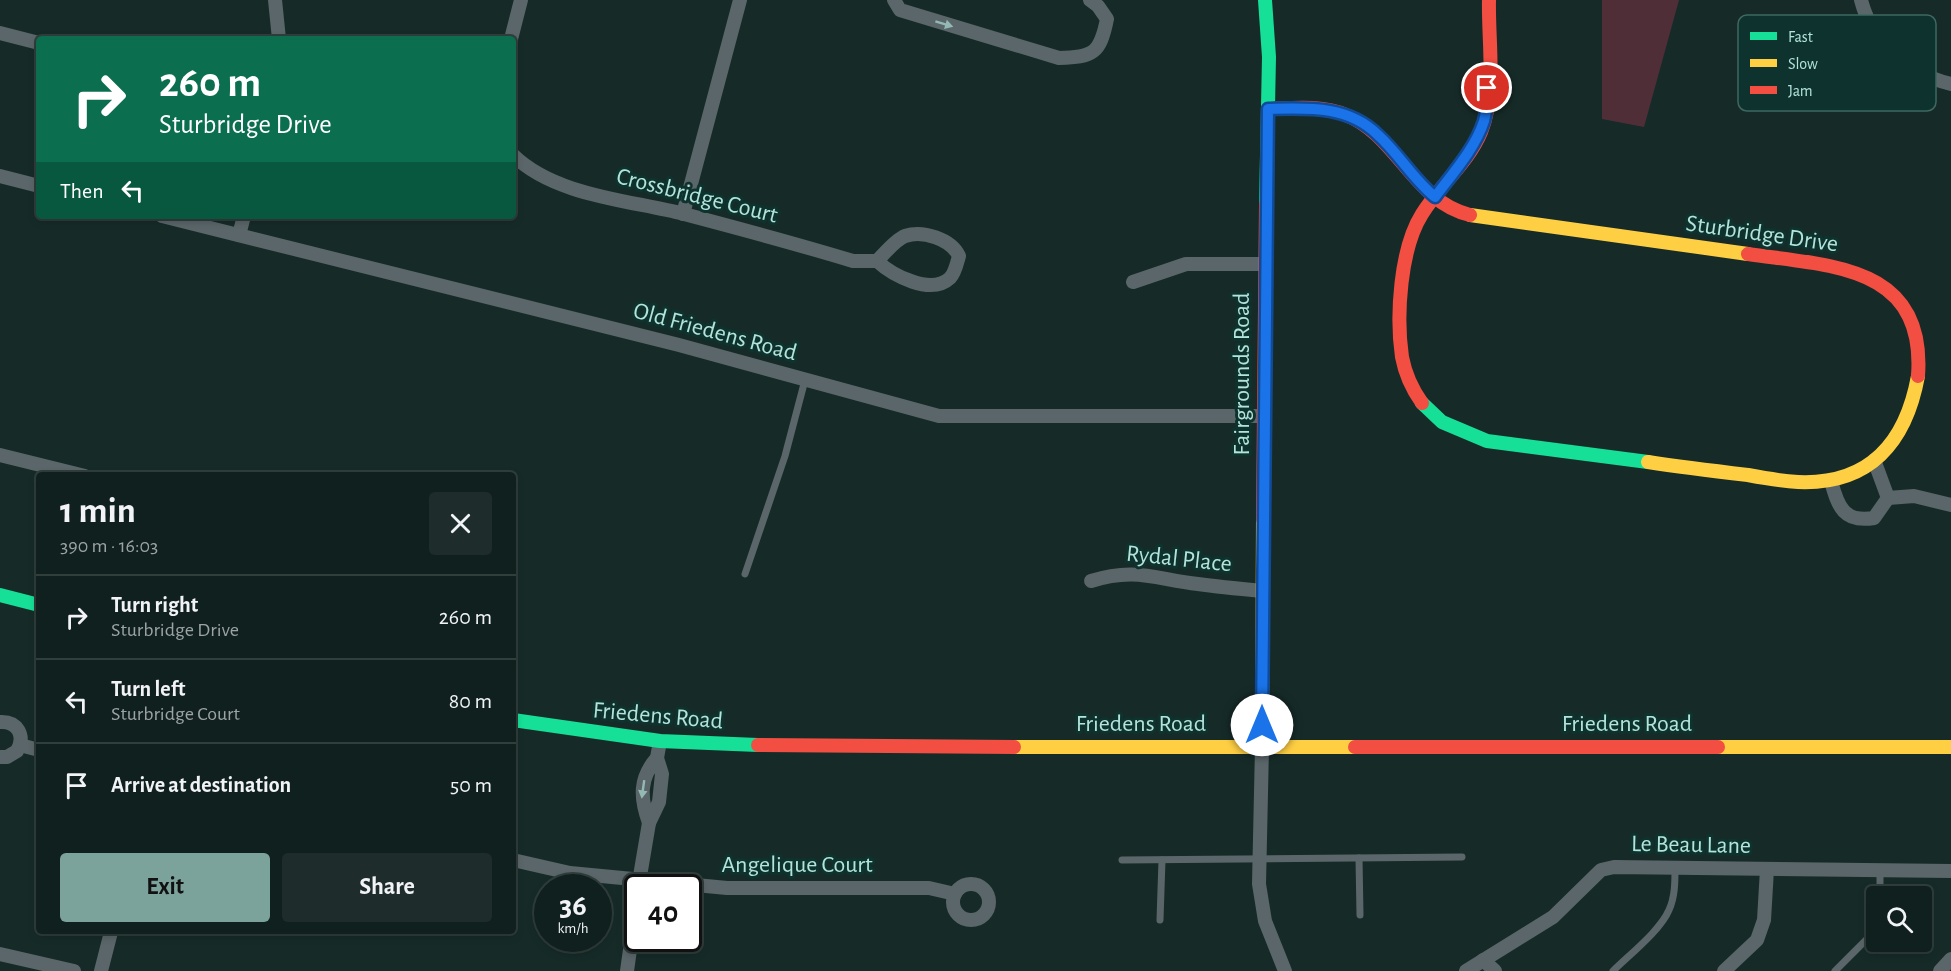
<!DOCTYPE html>
<html lang="en">
<head>
<meta charset="utf-8">
<style>
	:root { --surface:#10201e; --page:#1e2d2b; --text:#f1f3f6; --muted:#9ca3a4; --line:#303e3c; --accent:#7ba39c }
	body { margin:0; font-family:"Alegreya Sans",sans-serif; background:var(--page); color:var(--text); height:100vh; display:flex; flex-direction:column; font-size:22px; white-space:nowrap }
	* { box-sizing:border-box; margin:0 }
	p { font-size:20px; color:var(--muted) }
	.icon { flex:none; width:33px; height:33px; fill:none; stroke:currentColor; stroke-width:2; stroke-linecap:round; stroke-linejoin:round }
	.map { position:relative; flex:1; overflow:hidden }
	.details { position:absolute; left:36px; top:472px; width:480px; height:462px; display:flex; flex-direction:column; background:var(--surface); border-radius:6px; box-shadow:0 3px 9px #0003,0 0 0 2px var(--line) }
	.details>* { flex:none }
	.top-card { position:absolute; left:36px; top:36px; width:480px; height:183px; border-radius:6px; box-shadow:0 3px 9px #0003,0 0 0 2px var(--line); background:#0b6e4f; color:#fff; overflow:hidden }
	.controls { position:absolute; left:1866px; top:886px; display:grid; gap:12px }
	.controls a { display:grid; place-items:center; width:66px; height:66px; border-radius:6px; background:var(--surface); box-shadow:0 3px 9px #0003,0 0 0 2px var(--line); font-size:30px }
	.speed { position:absolute; left:534px; top:874px; display:flex; gap:12px; font-size:30px; font-weight:700; text-align:center }
	.speed>* { display:grid; place-content:center; width:78px; height:78px; border-radius:50%; background:var(--surface); box-shadow:0 3px 9px #0003,0 0 0 2px var(--line); line-height:1 }
	.speed small { font-size:15px; font-weight:400 }
	.speed .limit { border:3px solid #111; border-radius:9px; background:#fff; color:#111 }
	.pin { position:absolute; display:grid; place-items:center; width:51px; height:51px; color:#fff; margin:-26px; border:3px solid #fff; border-radius:50%; box-shadow:0 2px 6px #0007 }
	.me { position:absolute; width:66px; margin:-33px; rotate:0deg; stroke-linejoin:round; filter:drop-shadow(0 0 4px #0008) }
	.turn { display:flex; align-items:center; gap:21px; height:126px; padding:0 24px; font-size:27px }
	.turn .icon { width:78px; height:78px; stroke-width:2.5 }
	.turn b { display:block; font-size:42px; line-height:51px }
	.then { display:flex; align-items:center; height:57px; padding:0 24px; background:#0003; gap:12px; font-size:22px }
	.round { display:grid; place-items:center; flex:none; width:63px; height:63px; border-radius:6px; background:var(--page) }
	.summary { display:flex; align-items:center; justify-content:space-between; height:102px; padding:0 24px }
	h1 { font-size:36px; font-weight:700; line-height:45px }
	.button { display:flex; gap:12px; margin-top:auto; padding:12px 24px }
	.button a { flex:1; height:69px; border-radius:6px; background:var(--accent); color:#111; font-size:24px; font-weight:700; line-height:69px; text-align:center }
	.button a+a { background:var(--page); color:var(--text) }
	ul { padding:0; list-style:none }
	li { display:flex; align-items:center; gap:18px; height:84px; padding:0 24px; border-top:2px solid var(--line) }
	li div { flex:1 }
	li b { display:block; font-size:22px }
	li em { font-style:normal }
	.map>svg:first-child { display:block }
	.green { fill:#502e38 }
	.lines { fill:none; stroke-linecap:round; stroke-linejoin:round }
	.lane { stroke:#5b666a; stroke-width:7 }
	.street { stroke:#5b666a; stroke-width:14 }
	.fast { stroke:#16e098; stroke-width:14 }
	.slow { stroke:#ffcf43; stroke-width:14 }
	.jam { stroke:#f24e42; stroke-width:14 }
	.oneway { fill:#94b8b3 }
	.route-casing { stroke:#114b97; stroke-width:15 }
	.route { stroke:#1a73e8; stroke-width:10 }
	.labels { text-anchor:middle; dominant-baseline:central; stroke-width:6; stroke-linejoin:round; paint-order:stroke }
	.street-label { font-size:24px; fill:#b2e4db; stroke:#0e332e }
	.key { fill:#0e332e; stroke:#3f6862; stroke-width:1.5 }
	.key-label { font-size:16px; fill:#b2e4db }
</style>
</head>
<body>
<div class="map">
<svg width="1951" height="971" viewBox="0 0 1951 971">
	<rect width="100%" height="100%" fill="#162b28"/>
	<path class="green" d="M1602,0H1679L1644,127L1602,119Z"/>
	<g class="lines">
		<g class="lane">
			<path d="M745,574L785,456L805,380"/>
			<path d="M1359,858L1360,915"/>
			<path d="M1122,860L1462,857"/>
			<path d="M1880,870V897"/>
			<path d="M1160,920L1162,860"/>
			<path d="M1613,971C1629,955 1660,931 1669,910C1675,897 1675,882 1675,868"/>
			<path d="M1835,971L1871,935L1876,922"/>
		</g>
		<g class="street">
			<path d="M275,0L279,39"/>
			<path d="M894,0L900,10L1059,58C1093,57 1100,54 1107,19L1098,6L1090,0"/>
			<path d="M1861,0C1872,43 1909,74 1951,84"/>
			<path d="M0,33L39,43"/>
			<path d="M511,39L521,0"/>
			<path d="M513,155C555,196 629,200 684,214C741,229 797,244 853,261H877C892,275 931,296 950,278C955,273 957,263 959,256C951,239 923,230 905,236C895,240 885,253 877,261"/>
			<path d="M0,176L39,186"/>
			<path d="M683,214L740,0"/>
			<path d="M162,216L679,345L939,416H1265"/>
			<path d="M239,235L244,216"/>
			<path d="M1133,282L1186,264H1265"/>
			<path d="M0,455L85,476"/>
			<path d="M1831,481C1838,507 1844,523 1874,518L1888,498L1874,460"/>
			<path d="M1888,498L1914,496L1951,505"/>
			<path d="M1091,581C1135,567 1155,579 1198,584C1219,587 1241,589 1263,591"/>
			<path d="M0,722C17,721 26,735 17,751L7,757H0"/>
			<path d="M20,745L39,750"/>
			<path d="M1262,747L1259,884L1265,921L1285,971"/>
			<path d="M649,823C640,798 639,778 657,758"/>
			<path d="M513,860L570,873L727,888H929L955,894"/>
			<circle cx="971" cy="902" r="18"/>
			<path d="M638,888L649,823L659,802L662,774L657,758L660,741"/>
			<path d="M0,954L74,971"/>
			<path d="M1483,960L1495,971"/>
			<path d="M101,971L111,932"/>
			<path d="M627,971L638,893"/>
			<path d="M1466,971L1553,917L1601,870L1614,867L1951,871"/>
			<path d="M1724,971L1757,940L1764,920L1767,869"/>
			<path d="M1940,971L1951,959"/>
		</g>
		<g class="fast">
			<path d="M1265,0L1269,57L1266,204"/>
			<path d="M1422,403L1442,422L1487,441L1648,462"/>
			<path d="M0,595L39,605"/>
			<path d="M513,720L660,741L758,745"/>
		</g>
		<g class="slow">
			<path d="M1470,215L1748,254"/>
			<path d="M1648,462C1681,467 1714,471 1748,475C1764,478 1781,481 1798,482C1870,485 1906,442 1918,376"/>
			<path d="M1014,747H1355"/>
			<path d="M1262,747L1263,519"/>
			<path d="M1718,747H1951"/>
		</g>
		<g class="jam">
			<path d="M1268,109C1294,108 1322,105 1346,115C1397,135 1414,202 1470,215"/>
			<path d="M1748,254C1831,266 1926,265 1918,376"/>
			<path d="M1422,403C1412,389 1405,373 1402,357C1396,316 1400,249 1422,214C1440,185 1468,163 1481,132C1497,92 1488,42 1489,0"/>
			<path d="M1263,519L1266,204"/>
			<path d="M758,745L1014,747"/>
			<path d="M1355,747H1718"/>
		</g>
	</g>
	<defs><path id="oneway-solid" d="M-6-.8H1V-3.2L6.5 0L1 3.2V.8H-6Z" transform="scale(1.5)"/></defs>
	<g class="oneway">
		<use href="#oneway-solid" transform="translate(944 24) rotate(17)"/>
		<use href="#oneway-solid" transform="translate(643 789) rotate(98)"/>
	</g>
	<g class="lines">
		<defs>
			<path id="route" d="M1262,725L1268,109C1307,108 1348,105 1378,135C1399,154 1413,179 1435,197C1452,174 1475,149 1484,121C1487,111 1487,99 1487,88"/>
		</defs>
		<use href="#route" class="route-casing"/>
		<use href="#route" class="route"/>
	</g>
	<g class="labels">
		<g class="street-label">
			<text transform="translate(697 196) rotate(14)">Crossbridge Court</text>
			<text transform="translate(1762 234) rotate(8)">Sturbridge Drive</text>
			<text transform="translate(715 332) rotate(15)">Old Friedens Road</text>
			<text transform="translate(1242 374) rotate(-90)">Fairgrounds Road</text>
			<text transform="translate(1179 559) rotate(6)">Rydal Place</text>
			<text transform="translate(658 716) rotate(5)">Friedens Road</text>
			<text x="1141" y="724">Friedens Road</text>
			<text x="1627" y="724">Friedens Road</text>
			<text transform="translate(1691 845) rotate(1)">Le Beau Lane</text>
			<text x="797" y="865">Angelique Court</text>
		</g>
	</g>
	<rect x="1738" y="15" width="198" height="96" rx="9" class="key"/>
	<rect x="1750" y="32" width="27" height="8" fill="#16e098"/>
	<rect x="1750" y="59" width="27" height="8" fill="#ffcf43"/>
	<rect x="1750" y="86" width="27" height="8" fill="#f24e42"/>
	<g class="key-label">
		<text x="1788" y="42">Fast</text>
		<text x="1788" y="69">Slow</text>
		<text x="1788" y="96">Jam</text>
	</g>
</svg>
<div class="controls">
<a><svg class="icon" aria-label="search" viewBox="0 0 24 24"><circle cx="10" cy="10" r="6"/><path d="M15 15l6 6"/></svg></a>
</div>
<div class="speed"><div>36<small>km/h</small></div><div class="limit">40</div></div>
<div class="pin" style="left:1487px;top:88px;background:#d93025"><svg class="icon" aria-label="arrive" viewBox="0 0 24 24"><path d="M6 21V4h12l-3 4 3 4H6"/></svg></div>
<svg class="me" style="left:1262px;top:725px" viewBox="-20 -20 40 40"><circle r="19" fill="#fff"/><path d="M0-13L10 11 0 6-10 11z" fill="#1a73e8"/></svg>
<div class="top-card">
<div class="turn"><svg class="icon" aria-label="right" viewBox="0 0 24 24"><path d="M7 20v-9h11M14 6l5 5-5 5"/></svg><div><b>260 m</b>Sturbridge Drive</div></div>
<div class="then">Then<svg class="icon" aria-label="left" viewBox="0 0 24 24"><path d="M17 20v-9H6M10 6l-5 5 5 5"/></svg></div>
</div>
<section class="details">
<div class="summary"><div><h1>1 min</h1><p>390 m · 16:03</p></div><a class="round"><svg class="icon" aria-label="close" viewBox="0 0 24 24"><path d="M6 6l12 12M18 6L6 18"/></svg></a></div>
<ul>
<li><svg class="icon" aria-label="right" viewBox="0 0 24 24"><path d="M7 20v-9h11M14 6l5 5-5 5"/></svg><div><b>Turn right</b><p>Sturbridge Drive</p></div><em>260 m</em></li>
<li><svg class="icon" aria-label="left" viewBox="0 0 24 24"><path d="M17 20v-9H6M10 6l-5 5 5 5"/></svg><div><b>Turn left</b><p>Sturbridge Court</p></div><em>80 m</em></li>
<li><svg class="icon" aria-label="arrive" viewBox="0 0 24 24"><path d="M6 21V4h12l-3 4 3 4H6"/></svg><div><b>Arrive at destination</b></div><em>50 m</em></li>
</ul>
<div class="button"><a>Exit</a><a>Share</a></div>
</section>
</div>
</body>
</html>
